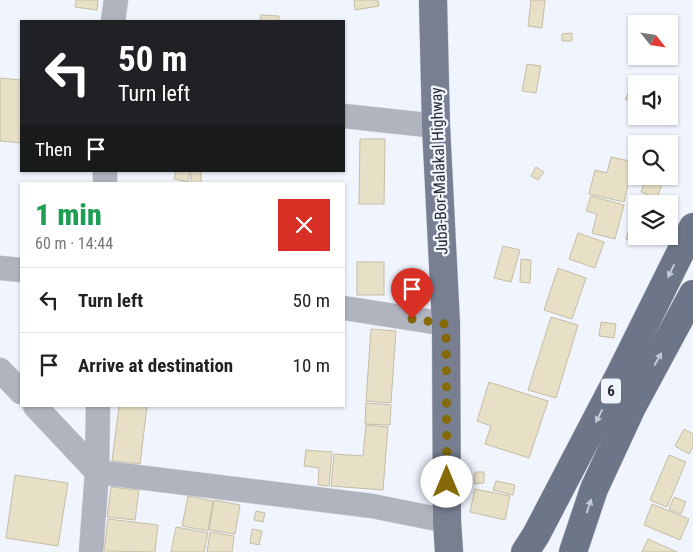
<!DOCTYPE html>
<html lang="en">
<head>
<meta charset="utf-8">
<style>
	:root { --surface:#fff; --page:#f2f2f2; --text:#222; --muted:#767676; --line:#e0e0e0 }
	body { margin:0; font-family:"Roboto Condensed",sans-serif; background:var(--page); color:var(--text); height:100vh; display:flex; flex-direction:column; font-size:19px; white-space:nowrap }
	* { box-sizing:border-box; margin:0 }
	p { font-size:16px; color:var(--muted) }
	.icon { flex:none; width:28px; height:28px; fill:none; stroke:currentColor; stroke-width:2; stroke-linecap:round; stroke-linejoin:round }
	.map { position:relative; flex:1; overflow:hidden }
	.sheet { position:absolute; left:20px; top:182px; width:325px; height:225px; display:flex; flex-direction:column; background:var(--surface); border-radius:0px; box-shadow:0 1px 4px #0004 }
	.sheet>* { flex:none }
	.hud { position:absolute; left:20px; top:20px; width:325px; height:152px; border-radius:0px; box-shadow:0 1px 4px #0004; background:#202124; color:#fff; overflow:hidden }
	.needle { width:32px; rotate:120deg }
	.tools { position:absolute; left:628px; top:15px; display:grid; gap:10px }
	.tools a { display:grid; place-items:center; width:50px; height:50px; border-radius:0px; background:var(--surface); box-shadow:0 1px 4px #0004; font-size:25px }
	.pin { position:absolute; display:grid; place-items:center; width:42px; height:42px; color:#fff; margin:-51px -21px; border-radius:50% 50% 50% 0; rotate:-45deg; box-shadow:0 0 5px #0007 }
	.pin .icon { rotate:45deg }
	.me { position:absolute; width:55px; margin:-28px; rotate:0deg; stroke-linejoin:round; filter:drop-shadow(0 0 4px #0008) }
	.turn { display:flex; align-items:center; gap:18px; height:105px; padding:0 15px; font-size:22px }
	.turn .icon { width:65px; height:65px; stroke-width:2.5 }
	.turn b { display:block; font-size:35px; line-height:42px }
	.then { display:flex; align-items:center; height:48px; padding:0 15px; background:#0003; gap:10px; font-size:19px }
	.round { display:grid; place-items:center; flex:none; width:52px; height:52px; border-radius:0px; background:var(--page) }
	.overview { display:flex; align-items:center; justify-content:space-between; height:85px; padding:0 15px }
	h1 { font-size:30px; font-weight:800; line-height:38px; color:#1e9e55 }
	ul { padding:0; list-style:none }
	li { display:flex; align-items:center; gap:15px; height:65px; padding:0 15px; border-top:1px solid var(--line) }
	li div { flex:1 }
	li b { display:block; font-size:19px }
	li em { font-style:normal }
	.map>svg:first-child { display:block }
	.building { fill:#e8dfc7; stroke:#c5bda5 }
	.lines { fill:none; stroke-linecap:round; stroke-linejoin:round }
	.minor-casing { stroke:#ccd0d9; stroke-width:25 }
	.primary-casing { stroke:#ccd0d9; stroke-width:29 }
	.trunk-casing { stroke:#ccd0d9; stroke-width:29 }
	.minor { stroke:#b0b4be; stroke-width:24 }
	.primary { stroke:#777f91; stroke-width:28 }
	.trunk { stroke:#6d7688; stroke-width:28 }
	.oneway { fill:#c2c8d4 }
	.route { stroke:#856a05; stroke-width:9; stroke-dasharray:0 16.2 }
	.labels { text-anchor:middle; dominant-baseline:central; stroke-width:4.5; stroke-linejoin:round; paint-order:stroke }
	.shield { fill:#f0f4fd; stroke:#656972; stroke-width:1 }
	.shield-label { font-size:15px; font-weight:bold; fill:#2a2e37 }
	.street-label { font-size:16px; fill:#2a2e37; stroke:#f0f4fd }
</style>
</head>
<body>
<div class="map">
<svg width="693" height="552" viewBox="0 0 693 552">
	<rect width="100%" height="100%" fill="#f0f4fd"/>
	<g class="building">
		<path d="M76,0H98L97,10L75,7Z"/>
		<path d="M354,0H378L379,6L355,10Z"/>
		<path d="M531,0H545L542,28L528,26Z"/>
		<path d="M261,15L279,16V21H260Z"/>
		<path d="M572,33V41H562V34Z"/>
		<path d="M527,64L541,66L536,93L522,91Z"/>
		<path d="M0,78L21,80V143L0,141Z"/>
		<path d="M632,87L636,90V105L625,99Z"/>
		<path d="M360,139H385L384,204H359Z"/>
		<path d="M611,157L634,162L624,202L589,194L595,170L607,173Z"/>
		<path d="M536,167L544,172L538,180L531,176Z"/>
		<path d="M176,171H190L188,182L174,179Z"/>
		<rect x="191" y="171" width="10" height="12"/>
		<path d="M647,176H665L657,198L641,192Z"/>
		<path d="M591,196L624,205L615,239L592,233L597,214L586,211Z"/>
		<path d="M630,226L636,228V236H640L638,243L626,239Z"/>
		<path d="M578,233L604,242L595,268L569,259Z"/>
		<path d="M503,246L520,250L511,282L494,278Z"/>
		<path d="M521,259L531,260L530,283L520,282Z"/>
		<rect x="357" y="262" width="27" height="33"/>
		<path d="M558,268L586,278L572,319L544,310Z"/>
		<path d="M551,317L578,325L556,398L528,390Z"/>
		<path d="M601,322L616,324L614,338L599,336Z"/>
		<path d="M371,329L396,331L391,403L366,401Z"/>
		<path d="M489,382L548,401L529,458L485,444L491,426L477,421Z"/>
		<path d="M366,403L391,405L390,425L365,424Z"/>
		<path d="M119,406H147L140,464L112,461Z"/>
		<path d="M366,425L388,427L383,490L331,486L334,454L363,456Z"/>
		<path d="M684,429L693,434V447L689,454L675,446Z"/>
		<path d="M306,450L332,452L329,486L318,485L319,468L304,466Z"/>
		<path d="M669,455L686,462L667,507L650,500Z"/>
		<path d="M475,472H484V483L474,484Z"/>
		<path d="M15,475L68,483L58,546L6,538Z"/>
		<path d="M496,481L515,485L513,495L493,490Z"/>
		<path d="M111,487L139,490L135,520L107,517Z"/>
		<path d="M475,489L510,496L505,520L470,512Z"/>
		<path d="M188,496L213,501L208,531L182,526Z"/>
		<path d="M674,497L686,502L681,514L669,509Z"/>
		<path d="M214,500L240,505L235,534L209,530Z"/>
		<path d="M652,504L689,519L680,540L644,525Z"/>
		<path d="M256,511L265,513L263,522L254,520Z"/>
		<path d="M108,519L158,525L155,552L104,551Z"/>
		<path d="M176,527L208,533L204,552H171Z"/>
		<path d="M252,529L262,531L259,545L250,543Z"/>
		<path d="M210,532L234,536L232,552H207Z"/>
		<path d="M648,539L677,552H642Z"/>
	</g>
	<g class="lines">
		<defs>
			<g id="minor">
				<path d="M113,21L116,0"/>
				<path d="M344,116L436,126"/>
				<path d="M105,171V184"/>
				<path d="M0,268L21,270"/>
				<path d="M344,308L446,324"/>
				<path d="M0,370L21,392"/>
				<path d="M35,406L97,472L372,506L447,521"/>
				<path d="M91,552L97,472L98,406"/>
			</g>
			<path id="primary" d="M433,0L436,126L446,324L447,521L449,552"/>
			<g id="trunk">
				<path d="M525,552L536,535L619,376L693,227"/>
				<path d="M573,552L594,489L632,407L693,294"/>
			</g>
		</defs>
		<use href="#minor" class="minor-casing"/>
		<use href="#primary" class="primary-casing"/>
		<use href="#trunk" class="trunk-casing"/>
		<use href="#minor" class="minor"/>
		<use href="#primary" class="primary"/>
		<use href="#trunk" class="trunk"/>
	</g>
	<defs><path id="oneway-solid" d="M-6-.8H1V-3.2L6.5 0L1 3.2V.8H-6Z" transform="scale(1.25)"/></defs>
	<g class="oneway">
		<use href="#oneway-solid" transform="translate(671 271) rotate(116)"/>
		<use href="#oneway-solid" transform="translate(658 359) rotate(-61)"/>
		<use href="#oneway-solid" transform="translate(599 416) rotate(117)"/>
		<use href="#oneway-solid" transform="translate(589 506) rotate(-72)"/>
	</g>
	<g class="lines">
		<path class="route" d="M412,319L446,324L447,482"/>
	</g>
	<g class="labels">
		<rect class="shield" x="601" y="378.5" width="20" height="25" rx="4"/>
		<g class="shield-label">
			<text x="611" y="391">6</text>
		</g>
		<g class="street-label">
			<text transform="translate(439 171) rotate(-92)">Juba-Bor-Malakal Highway</text>
		</g>
	</g>
</svg>
<div class="tools">
<a><svg class="needle" viewBox="-14 -14 28 28"><path d="M0-13l5 13h-10z" fill="#e53935"/><path d="M0 13l5-13h-10z" fill="#767676"/></svg></a>
<a><svg class="icon" aria-label="sound" viewBox="0 0 24 24"><path d="M4 9h4l5-4v14l-5-4H4zM17 9q2 3 0 6"/></svg></a>
<a><svg class="icon" aria-label="search" viewBox="0 0 24 24"><circle cx="10" cy="10" r="6"/><path d="M15 15l6 6"/></svg></a>
<a><svg class="icon" aria-label="layers" viewBox="0 0 24 24"><path d="M12 4l9 5-9 5-9-5zM3 14l9 5 9-5"/></svg></a>
</div>
<div class="pin" style="left:412px;top:319px;background:#d93025"><svg class="icon" aria-label="arrive" viewBox="0 0 24 24"><path d="M6 21V4h12l-3 4 3 4H6"/></svg></div>
<svg class="me" style="left:447px;top:482px" viewBox="-20 -20 40 40"><circle r="19" fill="#fff"/><path d="M0-13L10 11 0 6-10 11z" fill="#856a05"/></svg>
<div class="hud">
<div class="turn"><svg class="icon" aria-label="left" viewBox="0 0 24 24"><path d="M17 20v-9H6M10 6l-5 5 5 5"/></svg><div><b>50 m</b>Turn left</div></div>
<div class="then">Then<svg class="icon" aria-label="arrive" viewBox="0 0 24 24"><path d="M6 21V4h12l-3 4 3 4H6"/></svg></div>
</div>
<section class="sheet">
<div class="overview"><div><h1>1 min</h1><p>60 m · 14:44</p></div><a class="round" style="background:#d93025;color:#fff"><svg class="icon" aria-label="close" viewBox="0 0 24 24"><path d="M6 6l12 12M18 6L6 18"/></svg></a></div>
<ul>
<li><svg class="icon" aria-label="left" viewBox="0 0 24 24"><path d="M17 20v-9H6M10 6l-5 5 5 5"/></svg><div><b>Turn left</b></div><em>50 m</em></li>
<li><svg class="icon" aria-label="arrive" viewBox="0 0 24 24"><path d="M6 21V4h12l-3 4 3 4H6"/></svg><div><b>Arrive at destination</b></div><em>10 m</em></li>
</ul>
</section>
</div>
</body>
</html>
